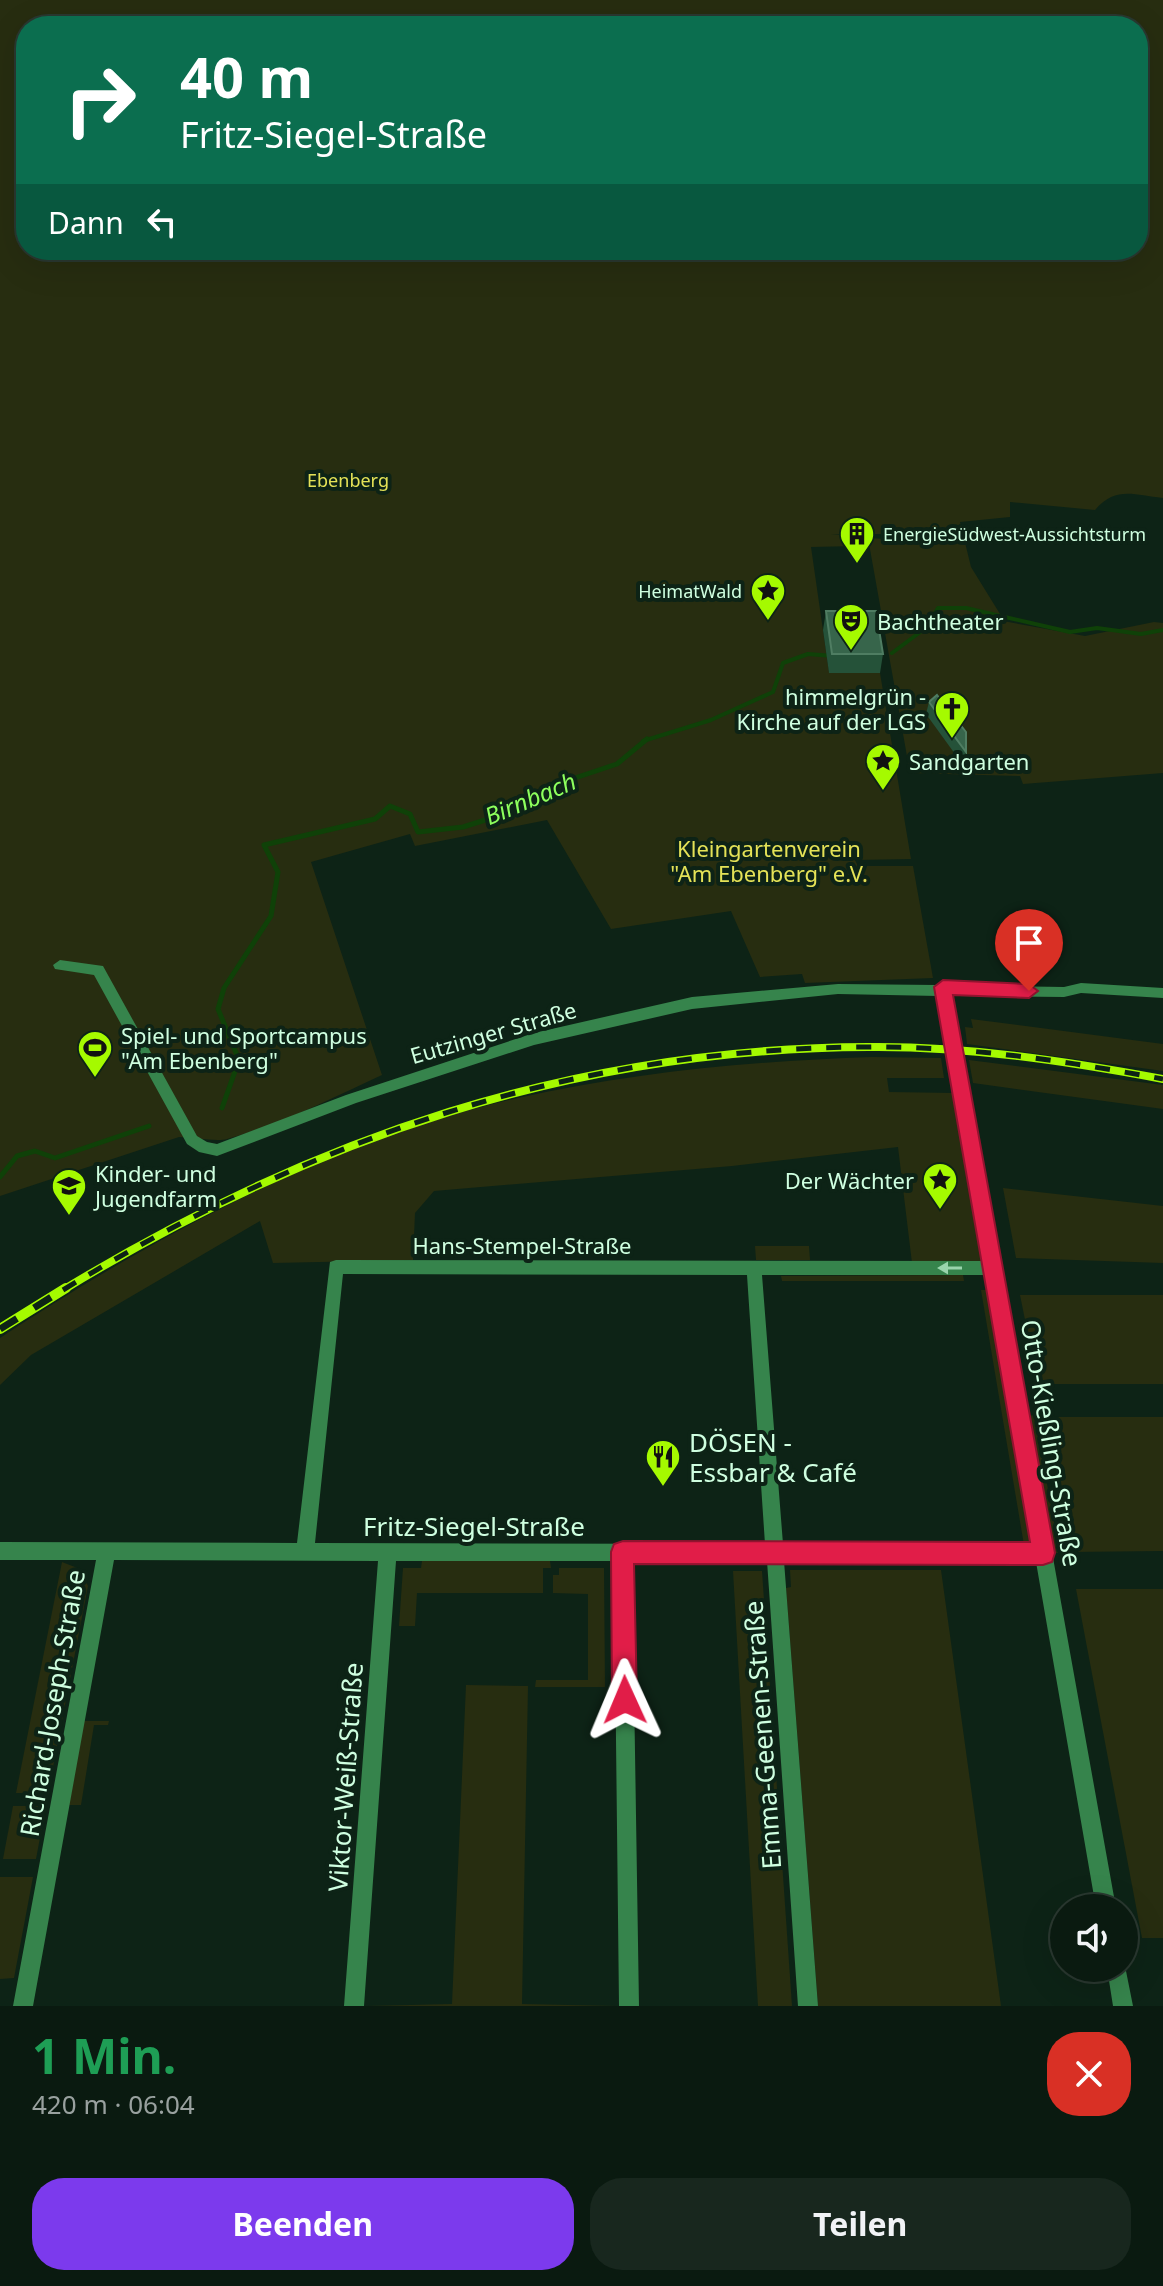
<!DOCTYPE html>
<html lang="de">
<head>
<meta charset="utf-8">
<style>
	:root { --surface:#0a1a10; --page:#18271e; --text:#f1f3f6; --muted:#99a19f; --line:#2a3830; --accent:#7c3aed }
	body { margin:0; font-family:"Noto Sans",sans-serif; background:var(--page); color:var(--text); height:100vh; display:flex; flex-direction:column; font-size:30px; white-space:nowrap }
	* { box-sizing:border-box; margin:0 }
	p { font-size:26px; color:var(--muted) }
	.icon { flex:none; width:44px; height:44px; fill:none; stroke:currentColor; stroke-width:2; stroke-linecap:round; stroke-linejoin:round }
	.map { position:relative; height:2006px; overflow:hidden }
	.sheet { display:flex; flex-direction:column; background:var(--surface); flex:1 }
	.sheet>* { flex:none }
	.hud { position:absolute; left:16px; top:16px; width:1132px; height:244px; border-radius:32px; box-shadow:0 8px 32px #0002,0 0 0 2px var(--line); background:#0b6e4f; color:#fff; overflow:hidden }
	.buttons { position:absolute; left:1050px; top:1894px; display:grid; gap:16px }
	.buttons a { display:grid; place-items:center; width:88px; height:88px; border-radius:50%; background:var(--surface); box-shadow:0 8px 32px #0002,0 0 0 2px var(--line); font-size:40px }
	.pin { position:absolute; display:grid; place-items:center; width:68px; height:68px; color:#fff; margin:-82px -34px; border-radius:50% 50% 50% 0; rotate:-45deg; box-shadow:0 0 8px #0007 }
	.pin .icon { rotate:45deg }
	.me { position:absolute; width:88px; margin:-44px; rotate:359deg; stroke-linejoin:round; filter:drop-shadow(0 0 6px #0008) }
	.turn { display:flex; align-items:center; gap:28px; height:168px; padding:0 32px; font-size:36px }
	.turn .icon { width:104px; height:104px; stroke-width:2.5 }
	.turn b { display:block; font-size:56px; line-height:68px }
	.then { display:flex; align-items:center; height:76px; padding:0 32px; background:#0003; gap:16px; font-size:30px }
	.round { display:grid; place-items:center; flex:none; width:84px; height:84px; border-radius:32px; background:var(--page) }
	.head { display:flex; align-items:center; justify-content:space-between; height:136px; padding:0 32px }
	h1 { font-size:48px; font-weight:700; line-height:60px; color:#1e9e55 }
	.action { display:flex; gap:16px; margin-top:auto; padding:16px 32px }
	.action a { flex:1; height:92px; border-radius:32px; background:var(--accent); color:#fff; font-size:32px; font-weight:700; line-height:92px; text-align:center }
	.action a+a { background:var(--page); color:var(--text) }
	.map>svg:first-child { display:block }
	.green { fill:#272d10; fill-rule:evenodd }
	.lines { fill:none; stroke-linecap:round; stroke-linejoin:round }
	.stream-far1 { stroke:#0f4108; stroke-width:4 }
	.stream { stroke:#0f4108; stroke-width:5 }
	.street { fill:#36844c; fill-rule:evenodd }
	.rail-far1-casing { stroke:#a5fa00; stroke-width:8 }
	.rail-casing { stroke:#a5fa00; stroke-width:10 }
	.rail-far1 { stroke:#0d2316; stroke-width:5; stroke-dasharray:15; stroke-linecap:butt }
	.rail { stroke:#0d2316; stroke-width:7; stroke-dasharray:20; stroke-linecap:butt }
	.wall { fill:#255239 }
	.building { fill:#37654b; stroke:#4f7d62; stroke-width:2 }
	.oneway { fill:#99d4ac }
	.route { fill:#e11d48; stroke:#92132f; stroke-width:2 }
	.labels { text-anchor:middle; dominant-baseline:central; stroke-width:8; stroke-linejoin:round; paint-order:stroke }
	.far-park-label { font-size:18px; fill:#e4e257; stroke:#0d2316 }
	.far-poi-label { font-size:18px; fill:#cfffe0; stroke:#0d2316; text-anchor:start }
	.poi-label { font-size:22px; fill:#cfffe0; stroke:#0d2316; text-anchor:start }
	.park-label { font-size:22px; fill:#e4e257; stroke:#0d2316 }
	.street-label { font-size:22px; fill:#cfffe0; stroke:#0d2316 }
	.water-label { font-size:24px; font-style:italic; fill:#8dff5d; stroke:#0d2316 }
	.near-poi-label { font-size:26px; fill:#cfffe0; stroke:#0d2316; text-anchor:start }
	.near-street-label { font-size:26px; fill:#cfffe0; stroke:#0d2316 }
</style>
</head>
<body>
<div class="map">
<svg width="1163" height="2006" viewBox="0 0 1163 2006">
	<rect width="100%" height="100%" fill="#0d2316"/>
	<g class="green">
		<path d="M0,0H1163V498C1133,495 1116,486 1095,510L1010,502V517L960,522L971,567L1000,614L997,620L1085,636L1154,622L1163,623V773L1023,784L1020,776L910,773L868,538L885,539L884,534H831L857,536V546L811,547L829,672L880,673L911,859L855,860L858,866H913L933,978L805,983L802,974L760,977L731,911L611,929L547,820L415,846L410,834L311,862L382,1075C332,1098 280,1125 227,1139C217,1142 192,1137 179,1137L0,1196ZM26,26H1138V250H26Z"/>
		<path d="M971,1019L1163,1044V1071L967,1044L965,1027L973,1028Z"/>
		<path d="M872,1057L941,1058L944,1078H887L889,1092L953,1093L984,1264L912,1263L898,1147L732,1166L434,1191L415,1213L413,1260L273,1263L260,1221L31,1355L0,1385V1338C158,1234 332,1140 518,1098C634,1072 754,1061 872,1057Z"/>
		<path d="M969,1060L1163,1085V1109L973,1083Z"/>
		<path d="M1003,1188L1163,1206V1263L1016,1258Z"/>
		<path d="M755,1246H809L810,1260H756Z"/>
		<path d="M963,1275L964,1281H782L781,1276Z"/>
		<path d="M981,1290H987L1031,1551H1025Z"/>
		<path d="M1020,1295H1163V1384H1038Z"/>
		<path d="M1034,1415L1060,1553H1053L1027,1416Z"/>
		<path d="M1043,1417H1163V1551L1068,1552Z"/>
		<path d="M422,1561H550L551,1568H543V1593H417L415,1626H399L403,1568H421Z"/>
		<path d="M62,1562L80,1569L88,1586L48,1793H16Z"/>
		<path d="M559,1568H604L605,1687H535L536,1680H588V1594L553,1593V1575H559Z"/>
		<path d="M790,1570H941L1001,2006H818L786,1588L791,1587Z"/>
		<path d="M733,1571H762L792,2006H758Z"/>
		<path d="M1076,1589H1163V1938H1142Z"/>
		<path d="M466,1685L528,1686L522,2004L616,2006H367L452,2004Z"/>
		<path d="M84,1721H109L108,1725H94L81,1805H69Z"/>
		<path d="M13,1806H46L36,1859H3Z"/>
		<path d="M0,1877H33L14,1978L0,1979Z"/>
	</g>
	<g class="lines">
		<g class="stream-far1">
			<path d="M892,653L927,627L938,608H966L1070,632L1097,628L1141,634L1163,630"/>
			<path d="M643,741L711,720L773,692L783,663L808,654L833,656"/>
		</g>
		<g class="stream">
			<path d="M222,1108L239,1060L218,1009L224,988L271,916L278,872L264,845L375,819L390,806L410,814L418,832L463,827L498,816L560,783L617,764L647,739"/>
			<path d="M0,1177L17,1156L35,1151L55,1158L149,1126"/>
		</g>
		<g class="street">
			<path d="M60,960L103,966L197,1136L207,1142L217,1144L346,1095L534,1033L692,997L838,984L937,985L943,982L949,985L1064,987L1081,983L1163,988V998L1081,993L1064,997L952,996L1116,1908H1096L1036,1562L784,1561L818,2006H798L767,1561H632L639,2006H619L614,1561H396L364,2006H344L378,1561L114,1560L33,2006H13L96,1560H0V1542L297,1543L330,1262L336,1260L984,1261L938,996L838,994L692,1009L534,1045L356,1103L217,1156L199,1152L187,1144L94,975L55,969L53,965ZM343,1274L747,1275L765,1544L315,1543ZM762,1275H986L1033,1544H783Z"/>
			<path d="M1124,1961L1133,2006H1113L1107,1968H1124Z"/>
		</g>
		<defs>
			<path id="rail-far1" d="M63,1290C312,1138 575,1048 869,1047C967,1046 1066,1061 1163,1079"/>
			<path id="rail" d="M0,1329L66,1288"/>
		</defs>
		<use href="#rail-far1" class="rail-far1-casing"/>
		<use href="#rail" class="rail-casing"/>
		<use href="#rail-far1" class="rail-far1"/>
		<use href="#rail" class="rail"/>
	</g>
	<g class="wall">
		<path d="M826,611L883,654L880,673H829L823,630Z"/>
		<path d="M929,702L966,752L963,765L926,714Z"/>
	</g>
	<g class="building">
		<path d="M826,611H876L883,654H832Z"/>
		<path d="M937,695L966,732V752L929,702Z"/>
	</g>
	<defs><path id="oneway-solid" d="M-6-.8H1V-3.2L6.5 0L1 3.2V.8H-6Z" transform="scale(2)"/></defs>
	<use class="oneway" href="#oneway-solid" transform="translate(950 1268) rotate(-180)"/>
	<path class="route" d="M943,980L1029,984L1038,991L1029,998L953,995L1055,1553L1052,1562L1043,1565L634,1564L637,1700L633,1709L625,1713L616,1709L612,1700L611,1552L614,1544L623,1541L1030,1542L934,987Z"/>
	<defs>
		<symbol id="building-pin" viewBox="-11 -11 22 30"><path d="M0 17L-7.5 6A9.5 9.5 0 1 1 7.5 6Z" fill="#a5fa00" stroke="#0d2316"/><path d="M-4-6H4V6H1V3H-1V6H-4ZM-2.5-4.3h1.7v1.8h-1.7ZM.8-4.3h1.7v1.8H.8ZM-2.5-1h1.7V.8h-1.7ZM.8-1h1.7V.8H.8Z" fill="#111"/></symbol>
		<symbol id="sight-pin" viewBox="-11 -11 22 30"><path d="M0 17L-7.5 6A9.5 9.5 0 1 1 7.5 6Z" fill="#a5fa00" stroke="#0d2316"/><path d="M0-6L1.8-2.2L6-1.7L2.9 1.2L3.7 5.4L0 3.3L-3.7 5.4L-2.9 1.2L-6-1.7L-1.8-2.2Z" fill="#111"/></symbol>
		<symbol id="theatre-pin" viewBox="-11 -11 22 30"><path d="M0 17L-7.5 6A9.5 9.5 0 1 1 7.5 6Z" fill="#a5fa00" stroke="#0d2316"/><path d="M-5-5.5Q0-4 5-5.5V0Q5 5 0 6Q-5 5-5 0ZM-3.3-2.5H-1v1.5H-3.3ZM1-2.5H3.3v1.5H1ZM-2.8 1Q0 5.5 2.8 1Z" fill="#111"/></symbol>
		<symbol id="church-pin" viewBox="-11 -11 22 30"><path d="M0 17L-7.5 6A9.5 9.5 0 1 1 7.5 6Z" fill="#a5fa00" stroke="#0d2316"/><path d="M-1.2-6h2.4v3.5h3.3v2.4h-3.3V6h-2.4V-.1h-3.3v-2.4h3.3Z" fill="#111"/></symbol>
		<symbol id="stadium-pin" viewBox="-11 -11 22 30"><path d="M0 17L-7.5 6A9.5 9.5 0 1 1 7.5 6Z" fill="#a5fa00" stroke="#0d2316"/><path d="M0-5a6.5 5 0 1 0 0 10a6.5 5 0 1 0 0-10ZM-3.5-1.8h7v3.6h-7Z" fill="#111"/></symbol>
		<symbol id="school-pin" viewBox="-11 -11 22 30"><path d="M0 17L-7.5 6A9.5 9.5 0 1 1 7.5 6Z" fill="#a5fa00" stroke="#0d2316"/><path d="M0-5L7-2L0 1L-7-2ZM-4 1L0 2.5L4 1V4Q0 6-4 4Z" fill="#111"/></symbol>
		<symbol id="restaurant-pin" viewBox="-11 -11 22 30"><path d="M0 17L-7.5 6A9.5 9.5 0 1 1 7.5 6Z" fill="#a5fa00" stroke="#0d2316"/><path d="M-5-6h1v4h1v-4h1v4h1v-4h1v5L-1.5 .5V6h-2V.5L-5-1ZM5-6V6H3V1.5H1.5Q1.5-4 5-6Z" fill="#111"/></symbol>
	</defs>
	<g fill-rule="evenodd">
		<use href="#building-pin" x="837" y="514" width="40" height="54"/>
		<use href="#sight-pin" x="748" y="571" width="40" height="54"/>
		<use href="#theatre-pin" x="831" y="601" width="40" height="54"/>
		<use href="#church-pin" x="932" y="689" width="40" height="54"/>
		<use href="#sight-pin" x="863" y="741" width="40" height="54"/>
		<use href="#stadium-pin" x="75" y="1028" width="40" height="54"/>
		<use href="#sight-pin" x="920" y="1160" width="40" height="54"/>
		<use href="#school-pin" x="49" y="1166" width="40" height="54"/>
		<use href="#restaurant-pin" x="643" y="1437" width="40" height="54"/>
	</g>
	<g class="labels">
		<g class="far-park-label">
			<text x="348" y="480">Ebenberg</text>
		</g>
		<g class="far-poi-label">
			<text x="883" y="534">EnergieSüdwest-Aussichtsturm</text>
			<text x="742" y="591" text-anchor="end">HeimatWald</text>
		</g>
		<g class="poi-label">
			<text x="877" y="621">Bachtheater</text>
			<text x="926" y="696" text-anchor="end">himmelgrün -<tspan x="926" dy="25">Kirche auf der LGS</tspan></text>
			<text x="909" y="761">Sandgarten</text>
			<text x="121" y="1035">Spiel- und Sportcampus<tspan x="121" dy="25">"Am Ebenberg"</tspan></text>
			<text x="95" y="1173">Kinder- und<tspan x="95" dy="25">Jugendfarm</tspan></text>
			<text x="914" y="1180" text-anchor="end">Der Wächter</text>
		</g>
		<g class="park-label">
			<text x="769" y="848">Kleingartenverein<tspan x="769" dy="25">"Am Ebenberg" e.V.</tspan></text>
		</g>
		<g class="street-label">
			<text transform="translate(493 1032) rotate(-16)">Eutzinger Straße</text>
			<text x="522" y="1245">Hans-Stempel-Straße</text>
		</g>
		<g class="water-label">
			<text transform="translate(530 798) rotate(-23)">Birnbach</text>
		</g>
		<g class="near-poi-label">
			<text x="689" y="1442">DÖSEN -<tspan x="689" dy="30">Essbar &amp; Café</tspan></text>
		</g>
		<g class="near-street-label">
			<text transform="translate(1052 1443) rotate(80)">Otto-Kießling-Straße</text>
			<text x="474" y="1526">Fritz-Siegel-Straße</text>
			<text transform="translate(52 1703) rotate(-80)">Richard-Joseph-Straße</text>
			<text transform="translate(762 1735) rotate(-94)">Emma-Geenen-Straße</text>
			<text transform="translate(345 1777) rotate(-86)">Viktor-Weiß-Straße</text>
		</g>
	</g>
</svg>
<div class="buttons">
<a><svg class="icon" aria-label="sound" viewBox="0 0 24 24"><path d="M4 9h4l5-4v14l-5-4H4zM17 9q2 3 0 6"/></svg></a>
</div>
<div class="pin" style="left:1029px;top:991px;background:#d93025"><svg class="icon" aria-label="arrive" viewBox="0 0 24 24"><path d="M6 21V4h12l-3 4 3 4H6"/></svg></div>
<svg class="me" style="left:625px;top:1700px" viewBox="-20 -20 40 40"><path d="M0-17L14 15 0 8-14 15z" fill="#e11d48" stroke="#fff" stroke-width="4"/></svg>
<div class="hud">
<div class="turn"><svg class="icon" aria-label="right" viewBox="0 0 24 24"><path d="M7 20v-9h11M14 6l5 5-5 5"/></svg><div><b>40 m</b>Fritz-Siegel-Straße</div></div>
<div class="then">Dann<svg class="icon" aria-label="left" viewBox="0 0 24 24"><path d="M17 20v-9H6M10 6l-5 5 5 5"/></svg></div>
</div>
</div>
<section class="sheet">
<div class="head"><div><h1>1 Min.</h1><p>420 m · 06:04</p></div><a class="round" style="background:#d93025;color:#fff"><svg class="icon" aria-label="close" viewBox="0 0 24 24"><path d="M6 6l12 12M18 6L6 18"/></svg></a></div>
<div class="action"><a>Beenden</a><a>Teilen</a></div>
</section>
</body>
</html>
